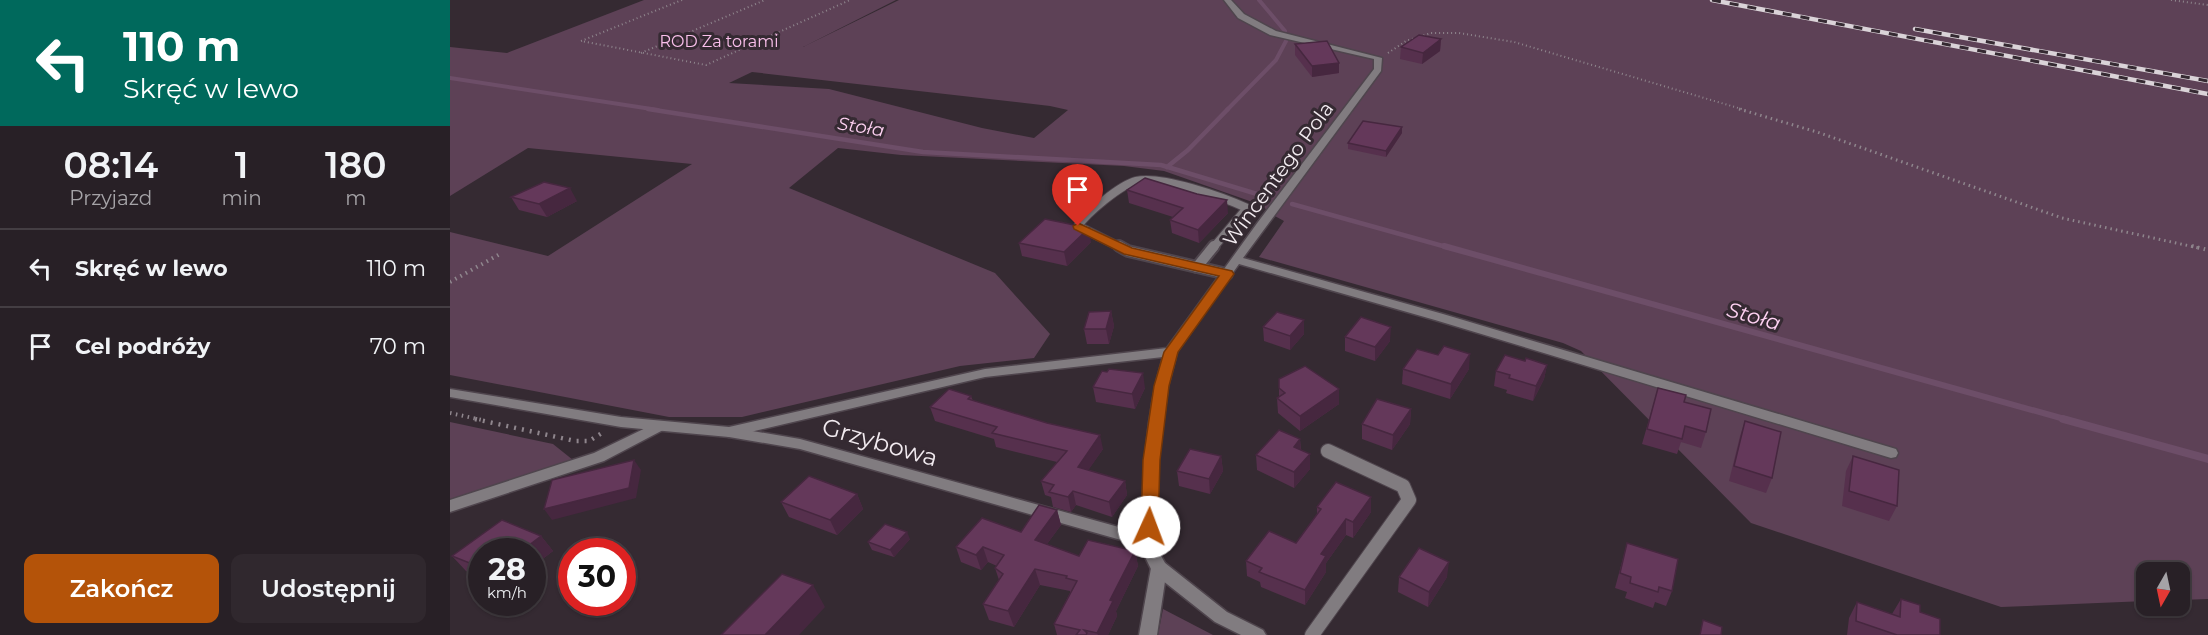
<!DOCTYPE html>
<html lang="pl">
<head>
<meta charset="utf-8">
<style>
	:root { --surface:#282026; --page:#30282e; --text:#f1f3f6; --muted:#a5a3a7; --line:#443e43; --accent:#b45309 }
	body { margin:0; font-family:Montserrat,sans-serif; background:var(--page); color:var(--text); height:100vh; display:flex; flex-direction:column; font-size:22px; white-space:nowrap }
	* { box-sizing:border-box; margin:0 }
	p { font-size:20px; color:var(--muted) }
	.icon { flex:none; width:33px; height:33px; fill:none; stroke:currentColor; stroke-width:2; stroke-linecap:round; stroke-linejoin:round }
	.map { position:relative; flex:1; overflow:hidden }
	.panel { display:flex; flex-direction:column; background:var(--surface); width:450px }
	.panel>* { flex:none }
	.hud { background:#00695c; color:#fff; overflow:hidden }
	.needle { width:39px; rotate:189deg }
	.buttons { position:absolute; left:1686px; top:562px; display:grid; gap:12px }
	.buttons a { display:grid; place-items:center; width:54px; height:54px; border-radius:12px; background:var(--surface); box-shadow:0 2px 4px #0004,0 0 0 2px var(--line); font-size:30px }
	.speed { position:absolute; left:18px; top:538px; display:flex; gap:12px; font-size:30px; font-weight:700; text-align:center }
	.speed>* { display:grid; place-content:center; width:78px; height:78px; border-radius:50%; background:var(--surface); box-shadow:0 2px 4px #0004,0 0 0 2px var(--line); line-height:1 }
	.speed small { font-size:15px; font-weight:400 }
	.speed .limit { border:9px solid #d22; background:#fff; color:#111 }
	.pin { position:absolute; display:grid; place-items:center; width:51px; height:51px; color:#fff; margin:-62px -26px; border-radius:50% 50% 50% 0; rotate:-45deg; box-shadow:0 0 6px #0007 }
	.pin .icon { rotate:45deg }
	.me { position:absolute; width:66px; margin:-33px; rotate:2deg; stroke-linejoin:round; filter:drop-shadow(0 0 4px #0008) }
	.turn { display:flex; align-items:center; gap:21px; height:126px; padding:0 24px; font-size:27px }
	.turn .icon { width:78px; height:78px; stroke-width:2.5 }
	.turn b { display:block; font-size:42px; line-height:51px }
	.eta { display:flex; justify-content:space-evenly; align-items:center; height:102px; text-align:center }
	.eta b { font-size:36px; font-weight:600; line-height:42px }
	.action { display:flex; gap:12px; margin-top:auto; padding:12px 24px }
	.action a { flex:1; height:69px; border-radius:12px; background:var(--accent); color:#fff; font-size:24px; font-weight:600; line-height:69px; text-align:center }
	.action a+a { background:var(--page); color:var(--text) }
	ul { padding:0; list-style:none }
	li { display:flex; align-items:center; gap:18px; height:78px; padding:0 24px; border-top:2px solid var(--line) }
	li div { flex:1 }
	li b { display:block; font-size:22px }
	li em { font-style:normal }
	main { display:flex; flex:1; min-height:0 }
	.map>svg:first-child { display:block }
	.green { fill:#5d4156; fill-rule:evenodd }
	.lines { fill:none; stroke-linecap:round; stroke-linejoin:round }
	.stream-far3 { stroke:#6d4e68; stroke-width:4 }
	.stream-far2 { stroke:#6d4e68; stroke-width:4.5 }
	.stream-far1 { stroke:#6d4e68; stroke-width:6 }
	.stream { stroke:#6d4e68; stroke-width:8 }
	.service-far2-casing { stroke:#4f454d; stroke-width:10 }
	.service-far1-casing { stroke:#4f454d; stroke-width:14 }
	.service-casing { stroke:#4f454d; stroke-width:16 }
	.minor-casing { stroke:#4f454d; stroke-width:3 }
	.tertiary-casing { stroke:#4f454d; stroke-width:3 }
	.path-far3 { stroke:#8f868d; stroke-width:2; stroke-dasharray:1 3; stroke-linecap:butt }
	.path-far2 { stroke:#8f868d; stroke-width:3; stroke-dasharray:1.5 4; stroke-linecap:butt }
	.path-far1 { stroke:#8f868d; stroke-width:4; stroke-dasharray:1.5 4.5; stroke-linecap:butt }
	.path { stroke:#8f868d; stroke-width:4.5; stroke-dasharray:2 6; stroke-linecap:butt }
	.service-far2 { stroke:#817c80; stroke-width:8 }
	.service-far1 { stroke:#817c80; stroke-width:10 }
	.service { stroke:#817c80; stroke-width:14 }
	.minor { fill:#817c80; fill-rule:evenodd }
	.tertiary { fill:#817c80; fill-rule:evenodd }
	.rail-casing { stroke:#dad3d8; stroke-width:4.5 }
	.rail { stroke:#352a32; stroke-width:3; stroke-dasharray:9; stroke-linecap:butt }
	.wall { fill:#56304d }
	.shaded-wall { fill:#46273f }
	.building { fill:#64385a; stroke:#46273f; stroke-width:1.5 }
	.route { fill:#b45309; stroke:#753606; stroke-width:1.5 }
	.labels { text-anchor:middle; dominant-baseline:central; stroke-width:6; stroke-linejoin:round; paint-order:stroke }
	.far-park-label { font-size:16px; fill:#fbc0ec; stroke:#352a32 }
	.far-water-label { font-size:18px; font-style:italic; fill:#ffd2f3; stroke:#352a32 }
	.street-label { font-size:20px; fill:#f2ebf0; stroke:#352a32 }
	.water-label { font-size:21px; font-style:italic; fill:#ffd2f3; stroke:#352a32 }
	.near-street-label { font-size:24px; fill:#f2ebf0; stroke:#352a32 }
</style>
</head>
<body>
<main>
<section class="panel">
<div class="hud">
<div class="turn"><svg class="icon" aria-label="left" viewBox="0 0 24 24"><path d="M17 20v-9H6M10 6l-5 5 5 5"/></svg><div><b>110 m</b>Skręć w lewo</div></div>
</div>
<div class="eta">
<div><b>08:14</b><p>Przyjazd</p></div>
<div><b>1</b><p>min</p></div>
<div><b>180</b><p>m</p></div>
</div>
<ul>
<li><svg class="icon" aria-label="left" viewBox="0 0 24 24"><path d="M17 20v-9H6M10 6l-5 5 5 5"/></svg><div><b>Skręć w lewo</b></div><em>110 m</em></li>
<li><svg class="icon" aria-label="arrive" viewBox="0 0 24 24"><path d="M6 21V4h12l-3 4 3 4H6"/></svg><div><b>Cel podróży</b></div><em>70 m</em></li>
</ul>
<div class="action"><a>Zakończ</a><a>Udostępnij</a></div>
</section>
<div class="map">
<svg width="1758" height="635" viewBox="0 0 1758 635">
	<rect width="100%" height="100%" fill="#352a32"/>
	<g class="green">
		<path d="M194,0H446L353,47L449,0H1758V599L1730,600V573H1696V601L1551,607L1301,523L1131,351L1113,343L809,257L834,221L823,215L811,205L714,171L674,166L451,155L388,148L339,188L545,273L600,334L584,358L510,366L292,417H219L0,375V232L98,256L242,164L78,148L0,196V47L57,53ZM302,72L600,106L618,110L584,138L532,128L379,89L279,83Z"/>
		<path d="M0,422L103,444L123,460L0,499Z"/>
		<path d="M713,609L763,635H708Z"/>
	</g>
	<g class="lines">
		<g class="stream-far3">
			<path d="M809,0L835,31"/>
			<path d="M0,78L208,110"/>
			<path d="M777,110L826,60L836,41"/>
		</g>
		<g class="stream-far2">
			<path d="M198,109L473,152L711,165L817,197"/>
			<path d="M717,167L738,150L778,109"/>
			<path d="M842,204L1000,248"/>
		</g>
		<path class="stream-far1" d="M994,246L1618,420"/>
		<path class="stream" d="M1613,419L1758,459"/>
		<defs>
			<path id="service-far2" d="M672,248L628,226C637,213 670,185 686,181C711,175 773,197 797,208L763,248"/>
			<g id="service-far1">
				<path d="M669,246L678,251L777,274"/>
				<path d="M747,267L764,246"/>
			</g>
			<path id="service" d="M862,635L959,500L953,486L878,451"/>
			<g id="minor">
				<path d="M774,0H781L794,14L826,31L932,58L931,71L793,258L993,314L1446,449L1448,453L1446,457L1441,458L985,320L789,264L727,352L718,386L708,460L707,549L705,553L699,555L693,553L691,549C693,484 694,420 713,357L535,377L279,437L274,435L272,432L274,429L279,427L535,369L717,348L808,222L924,69V59L820,35L788,18Z"/>
				<path d="M210,421L215,423L217,426L215,429L154,461L0,512V500L144,453Z"/>
				<path d="M709,561L715,563L717,568L707,635H689L701,568L703,563Z"/>
			</g>
			<path id="tertiary" d="M0,389L171,417L279,427L350,439L676,529L705,545L715,563L777,612L813,630L816,635H791L765,622L703,573L693,553L671,540L350,449L279,437L171,427L0,397Z"/>
		</defs>
		<use href="#service-far2" class="service-far2-casing"/>
		<use href="#service-far1" class="service-far1-casing"/>
		<use href="#service" class="service-casing"/>
		<use href="#minor" class="minor-casing"/>
		<use href="#tertiary" class="tertiary-casing"/>
		<g class="path-far3">
			<path d="M232,0L131,41L256,65L400,0"/>
			<path d="M1721,0L1758,5"/>
			<path d="M191,53L315,0"/>
			<path d="M938,53L956,41L981,33H1009L1064,42L1295,110"/>
		</g>
		<path class="path-far2" d="M1289,109L1367,132L1612,218L1749,248"/>
		<g class="path-far1">
			<path d="M1742,246L1758,250"/>
			<path d="M0,282L50,254"/>
			<path d="M0,413L32,420"/>
		</g>
		<path class="path" d="M25,419L125,441H139L152,433"/>
		<use href="#service-far2" class="service-far2"/>
		<use href="#service-far1" class="service-far1"/>
		<use href="#service" class="service"/>
		<use href="#minor" class="minor"/>
		<use href="#tertiary" class="tertiary"/>
		<defs>
			<g id="rail">
				<path d="M1262,0L1758,94"/>
				<path d="M1465,29L1758,81"/>
			</g>
		</defs>
		<use href="#rail" class="rail-casing"/>
		<use href="#rail" class="rail"/>
	</g>
	<g class="wall">
		<path d="M991,39L990,51L972,64L950,59L951,47Z"/>
		<path d="M845,44L889,73L862,77L845,55Z"/>
		<path d="M952,127V133L936,157L898,149V143Z"/>
		<path d="M677,190L778,213L749,243L722,233L720,220L723,217L679,203Z"/>
		<path d="M61,197L127,201L97,217L69,210Z"/>
		<path d="M641,242L617,266L572,256L569,243Z"/>
		<path d="M661,311L664,326L659,344H637L634,329Z"/>
		<path d="M854,320V334L840,350L814,341L813,327Z"/>
		<path d="M895,337L940,341L925,361L895,351Z"/>
		<path d="M1075,361L1097,365L1094,379L1083,401L1056,393L1057,390L1044,386L1046,371Z"/>
		<path d="M953,369H1019L1000,399L952,384Z"/>
		<path d="M829,379L889,389V404L850,431L828,413L827,398L829,397Z"/>
		<path d="M643,387L695,388L685,409L646,402Z"/>
		<path d="M1208,388L1234,402L1256,432L1251,448L1231,442L1227,454L1192,444Z"/>
		<path d="M521,396L523,401L653,449L638,470L675,481L677,495L662,517L626,505L621,512L603,507L601,497L595,495L591,481L607,462L546,447L544,439L485,421L480,407Z"/>
		<path d="M961,409L960,424L942,450L912,439V424Z"/>
		<path d="M1295,421L1322,478L1316,493L1279,481L1290,436Z"/>
		<path d="M850,439L851,450L860,469L844,488L807,470L806,455Z"/>
		<path d="M771,456L773,471L760,494L729,486L727,471Z"/>
		<path d="M1403,456L1447,506L1439,521L1392,506L1396,471Z"/>
		<path d="M407,494L413,509L387,535L339,517L331,502Z"/>
		<path d="M867,507L921,512L903,538L896,535L876,563V572L855,605L811,587L810,582L797,576L796,561L846,543L867,514Z"/>
		<path d="M607,510L611,525L597,544L629,556L685,551L688,566L666,611L667,616L658,635H607L604,624L620,593V591L590,585L564,627L539,620L533,604L549,580L545,568L547,566L538,562L531,570L511,562L506,547L571,532Z"/>
		<path d="M52,520L91,536L103,551L82,567V552H32V578L16,571L2,556Z"/>
		<path d="M460,539L444,557L422,550L418,542Z"/>
		<path d="M1177,543L1222,591L1216,606L1205,602L1203,608L1175,598L1177,592L1165,588Z"/>
		<path d="M949,577H997L978,607L948,592Z"/>
		<path d="M1451,599L1470,612L1490,635H1397L1399,618L1407,602L1442,614Z"/>
	</g>
	<g class="shaded-wall">
		<path d="M991,39L990,51L972,64L973,53Z"/>
		<path d="M889,63V73L862,77V66Z"/>
		<path d="M952,127V133L936,157V151Z"/>
		<path d="M120,188L127,201L97,217L89,204Z"/>
		<path d="M777,200L778,213L749,243L748,230Z"/>
		<path d="M639,228L641,242L617,266L614,252Z"/>
		<path d="M661,311L664,326L659,344L656,329Z"/>
		<path d="M854,320V334L840,350V336Z"/>
		<path d="M941,327L940,341L925,361V347Z"/>
		<path d="M1020,354L1019,369L1000,399L1001,384Z"/>
		<path d="M1097,365L1094,379L1083,401L1086,386Z"/>
		<path d="M693,373L695,388L685,409L682,394Z"/>
		<path d="M889,389V404L850,431V416Z"/>
		<path d="M961,409L960,424L942,450L943,435Z"/>
		<path d="M650,435L653,449L631,481L628,467Z"/>
		<path d="M850,439L851,455L844,447Z"/>
		<path d="M860,454V469L844,488V472Z"/>
		<path d="M771,456L773,471L760,494L759,479Z"/>
		<path d="M184,460L191,470L186,498L102,520L94,509Z"/>
		<path d="M675,481L677,495L662,517L659,502Z"/>
		<path d="M623,491L626,505L621,512L618,497Z"/>
		<path d="M407,494L413,509L387,535L380,520Z"/>
		<path d="M921,497V512L903,538V522Z"/>
		<path d="M607,510L611,525L589,555L585,540Z"/>
		<path d="M896,519V535L876,563V572L855,605V590L871,554Z"/>
		<path d="M457,532L460,539L444,557L440,550Z"/>
		<path d="M91,536L103,551L82,567V552H70Z"/>
		<path d="M533,547L538,562L531,570L526,555Z"/>
		<path d="M685,551L688,566L666,611L667,616L658,635H648L647,633L660,600Z"/>
		<path d="M999,562L997,577L978,607L979,592Z"/>
		<path d="M585,569L590,585L564,627L558,611Z"/>
		<path d="M363,585L375,607L349,635H315Z"/>
	</g>
	<g class="building">
		<path d="M969,35L991,39L973,53L951,47Z"/>
		<path d="M877,41L889,63L862,66L845,44Z"/>
		<path d="M913,121L952,127L936,151L898,143Z"/>
		<path d="M695,178L747,194L777,200L748,230L720,220L733,208L677,190Z"/>
		<path d="M94,182L120,188L89,204L61,197Z"/>
		<path d="M595,219L639,228L614,252L569,243Z"/>
		<path d="M661,311L656,329H634L639,312Z"/>
		<path d="M827,312L854,320L840,336L813,327Z"/>
		<path d="M911,317L941,327L925,347L895,337Z"/>
		<path d="M994,346L1020,354L1001,384L953,369L967,349L988,355Z"/>
		<path d="M1055,355L1075,361L1076,358L1097,365L1086,386L1059,378L1060,375L1046,371Z"/>
		<path d="M855,366L889,389L850,416L827,398L835,393L829,388V379Z"/>
		<path d="M659,369L693,373L682,394L643,387L652,371L657,372Z"/>
		<path d="M1208,388L1236,395L1234,402L1261,409L1256,432L1235,426L1232,439L1197,429Z"/>
		<path d="M499,389L521,396L518,399L597,423L650,435L628,467L675,481L659,502L623,491L618,497L599,492L604,485L591,481L617,451L542,433L547,427L480,407Z"/>
		<path d="M927,399L961,409L943,435L912,424Z"/>
		<path d="M1295,421L1331,432L1322,478L1284,466Z"/>
		<path d="M829,430L850,439L844,447L860,454L844,472L806,455Z"/>
		<path d="M740,449L771,456L759,479L727,471Z"/>
		<path d="M1403,456L1449,470L1447,506L1399,491Z"/>
		<path d="M184,460L179,488L94,509L102,480Z"/>
		<path d="M359,476L407,494L380,520L331,502Z"/>
		<path d="M886,482L921,497L903,522L896,519L871,554L876,556L855,590L809,572L812,568L796,561L819,531L846,543L871,509L867,507Z"/>
		<path d="M589,505L607,510L585,540L629,556L638,540L685,551L660,600L663,601L647,633L634,630L637,633L636,635H626L630,630L604,624L627,581L616,578L617,576L585,569L558,611L533,604L553,574L545,568L554,555L533,547L526,555L506,547L532,518L571,532Z"/>
		<path d="M52,520L91,536L70,552H32V568L2,556Z"/>
		<path d="M435,524L457,532L440,550L418,542Z"/>
		<path d="M1177,543L1228,559L1222,591L1209,587L1208,592L1180,583L1181,577L1170,573Z"/>
		<path d="M969,548L999,562L979,592L949,577Z"/>
		<path d="M332,574L363,585L315,635H271Z"/>
		<path d="M1451,599L1470,605V612L1490,619V635H1447L1406,621L1407,602L1450,617Z"/>
		<path d="M1253,620L1272,627L1271,635H1250Z"/>
	</g>
	<path class="route" d="M628,223L682,248L782,271L784,274L728,352L719,386L710,460L708,527L705,532L699,534L693,532L691,527L693,460L704,386L714,352L769,276L674,254L624,229L623,226Z"/>
	<g class="labels">
		<g class="far-park-label">
			<text x="269" y="41">ROD Za torami</text>
		</g>
		<g class="far-water-label">
			<text transform="translate(411 127) rotate(9)">Stoła</text>
		</g>
		<g class="street-label">
			<text transform="translate(828 174) rotate(-54)">Wincentego Pola</text>
		</g>
		<g class="water-label">
			<text transform="translate(1304 316) rotate(16)">Stoła</text>
		</g>
		<g class="near-street-label">
			<text transform="translate(430 442) rotate(16)">Grzybowa</text>
		</g>
	</g>
</svg>
<div class="buttons">
<a><svg class="needle" viewBox="-14 -14 28 28"><path d="M0-13l5 13h-10z" fill="#e53935"/><path d="M0 13l5-13h-10z" fill="#a5a3a7"/></svg></a>
</div>
<div class="speed"><div>28<small>km/h</small></div><div class="limit">30</div></div>
<div class="pin" style="left:628px;top:226px;background:#d93025"><svg class="icon" aria-label="arrive" viewBox="0 0 24 24"><path d="M6 21V4h12l-3 4 3 4H6"/></svg></div>
<svg class="me" style="left:699px;top:527px" viewBox="-20 -20 40 40"><circle r="19" fill="#fff"/><path d="M0-13L10 11 0 6-10 11z" fill="#b45309"/></svg>
</div>
</main>
</body>
</html>
